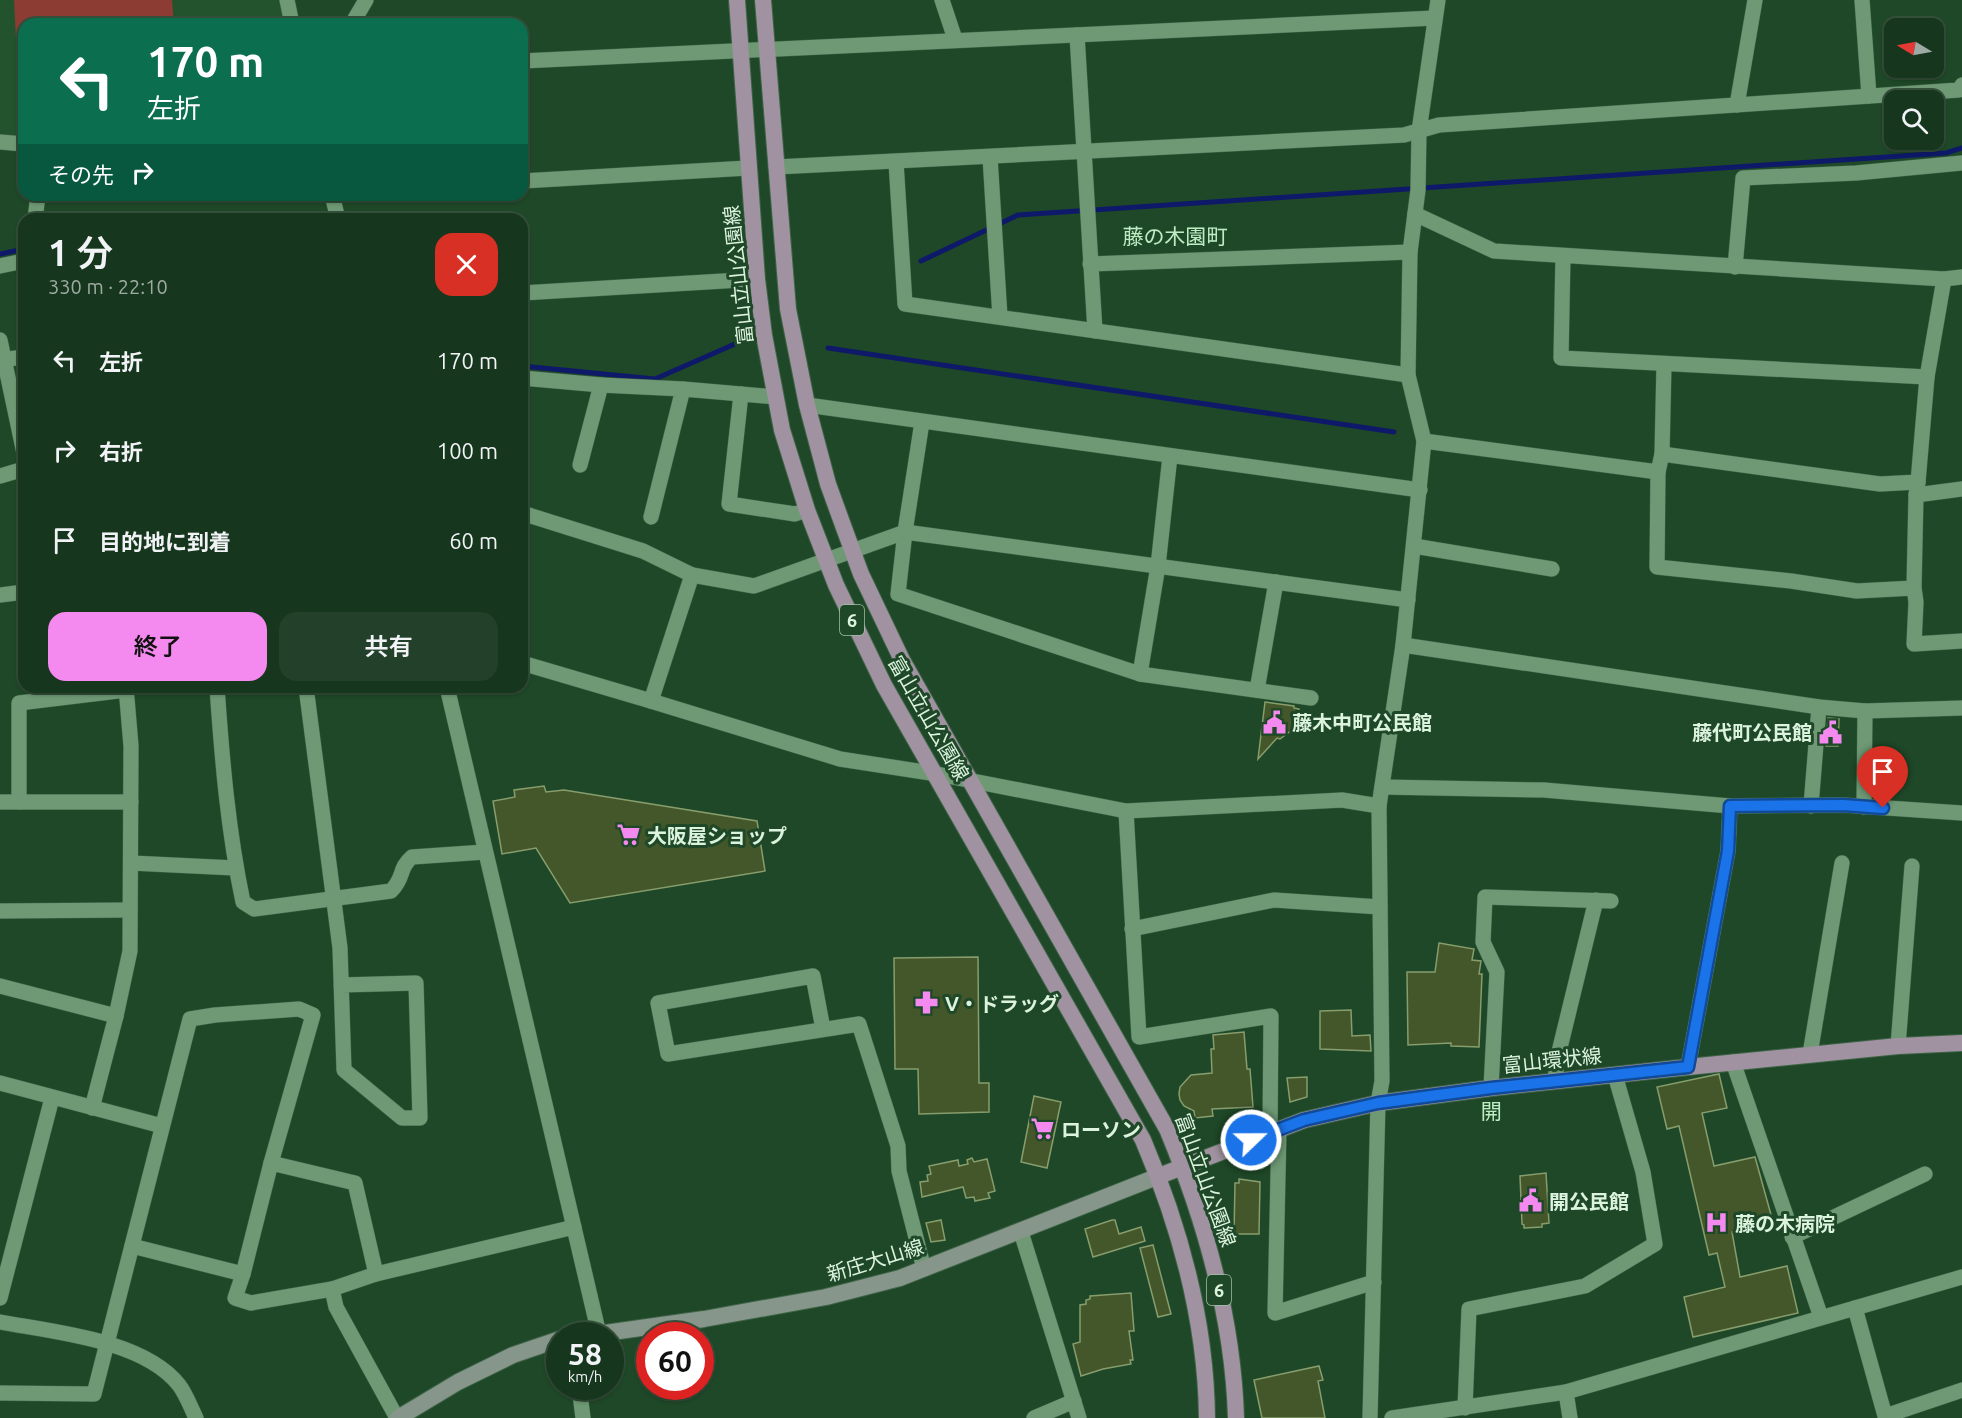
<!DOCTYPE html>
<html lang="ja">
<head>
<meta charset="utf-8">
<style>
	:root { --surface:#16361d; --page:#23412a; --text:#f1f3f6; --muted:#9eaba4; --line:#35503b; --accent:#f489f0 }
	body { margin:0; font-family:Ubuntu,"Noto Sans JP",sans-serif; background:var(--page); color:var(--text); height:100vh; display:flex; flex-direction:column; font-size:22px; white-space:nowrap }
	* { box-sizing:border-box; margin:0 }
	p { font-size:20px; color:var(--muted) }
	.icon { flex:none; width:33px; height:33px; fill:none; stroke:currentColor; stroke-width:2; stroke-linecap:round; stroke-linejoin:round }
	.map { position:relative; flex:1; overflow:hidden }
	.side { position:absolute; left:18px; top:213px; width:510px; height:480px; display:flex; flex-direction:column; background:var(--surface); border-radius:18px; box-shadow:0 2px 4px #0004,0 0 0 2px var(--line) }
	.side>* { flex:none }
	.guide { position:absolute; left:18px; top:18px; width:510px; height:183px; border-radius:18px; box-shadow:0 2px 4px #0004,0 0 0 2px var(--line); background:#0b6e4f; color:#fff; overflow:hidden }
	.needle { width:39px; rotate:280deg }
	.buttons { position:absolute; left:1884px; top:18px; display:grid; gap:12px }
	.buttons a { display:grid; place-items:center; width:60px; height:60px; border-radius:12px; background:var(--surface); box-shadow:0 2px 4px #0004,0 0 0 2px var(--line); font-size:30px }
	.speed { position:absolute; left:546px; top:1322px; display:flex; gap:12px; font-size:30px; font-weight:700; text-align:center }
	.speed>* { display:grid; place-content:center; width:78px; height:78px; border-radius:50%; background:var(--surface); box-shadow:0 2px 4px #0004,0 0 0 2px var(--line); line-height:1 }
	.speed small { font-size:15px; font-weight:400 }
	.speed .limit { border:9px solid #d22; background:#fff; color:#111 }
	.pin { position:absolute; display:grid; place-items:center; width:51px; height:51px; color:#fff; margin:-62px -26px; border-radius:50% 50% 50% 0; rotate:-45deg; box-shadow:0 0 6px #0007 }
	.pin .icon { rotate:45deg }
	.me { position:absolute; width:66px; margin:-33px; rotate:68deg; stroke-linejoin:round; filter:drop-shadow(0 0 4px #0008) }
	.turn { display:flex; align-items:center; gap:21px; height:126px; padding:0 30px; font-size:27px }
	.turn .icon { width:78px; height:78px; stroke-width:2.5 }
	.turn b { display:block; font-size:42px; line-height:51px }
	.then { display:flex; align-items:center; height:57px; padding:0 30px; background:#0003; gap:12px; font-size:22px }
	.round { display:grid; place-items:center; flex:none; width:63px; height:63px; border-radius:18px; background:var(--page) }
	.headline { display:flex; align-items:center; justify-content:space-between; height:102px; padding:0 30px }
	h1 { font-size:36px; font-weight:600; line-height:45px }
	.button { display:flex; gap:12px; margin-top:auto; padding:12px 30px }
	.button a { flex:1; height:69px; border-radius:18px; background:var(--accent); color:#111; font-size:24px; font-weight:600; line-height:69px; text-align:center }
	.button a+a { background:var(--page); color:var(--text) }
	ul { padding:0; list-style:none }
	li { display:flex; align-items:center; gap:18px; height:90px; padding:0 30px }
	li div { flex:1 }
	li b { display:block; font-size:22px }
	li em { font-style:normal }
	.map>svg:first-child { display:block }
	.built { fill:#22532c }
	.green { fill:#8d3c33 }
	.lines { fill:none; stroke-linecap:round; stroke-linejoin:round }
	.stream { stroke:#0e1969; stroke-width:5 }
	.building { fill:#44572a; stroke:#879d6d; stroke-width:1.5 }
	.minor-casing { stroke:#3e6448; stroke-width:16 }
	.secondary-casing { stroke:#3e6448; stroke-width:18 }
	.primary-casing { stroke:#3e6448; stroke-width:18 }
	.minor { stroke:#6e9974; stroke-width:15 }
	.secondary { stroke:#87968a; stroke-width:16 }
	.primary { stroke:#a092a0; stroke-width:16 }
	.route-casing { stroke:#114b97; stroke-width:15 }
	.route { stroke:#1a73e8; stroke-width:10 }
	.labels { text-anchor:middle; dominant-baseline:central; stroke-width:6; stroke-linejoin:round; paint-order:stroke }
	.shield { fill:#1e4827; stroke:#a3c0a7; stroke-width:1.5 }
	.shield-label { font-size:18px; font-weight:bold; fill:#dcf3de }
	.street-label { font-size:20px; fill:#dcf3de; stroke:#1e4827 }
	.poi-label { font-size:20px; font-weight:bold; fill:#dcf3de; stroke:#1e4827; text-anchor:start }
	.neighbourhood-label { font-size:21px; fill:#beedc4; stroke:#1e4827 }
</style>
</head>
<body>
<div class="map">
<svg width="1962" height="1418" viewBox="0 0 1962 1418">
	<rect width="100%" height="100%" fill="#1e4827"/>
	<path class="built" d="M0,0H286L292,24H24V144L0,142Z"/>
	<path class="green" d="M14,0H172L174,24H24V82L18,81Z"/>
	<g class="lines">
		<g class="stream">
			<path d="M0,254L24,249"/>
			<path d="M921,261L1018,215L1946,153L1962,148"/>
			<path d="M828,348L1394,432"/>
			<path d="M522,366L655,379L744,340"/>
		</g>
	</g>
	<g class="building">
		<path d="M1265,702L1294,706V708L1299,709L1297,726L1280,739L1277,738L1258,759Z"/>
		<path d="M1828,718L1839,719L1838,746H1826Z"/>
		<path d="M544,786L546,792L564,790L757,821L765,871L570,903L536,848L502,854L493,801L515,797L514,790Z"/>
		<path d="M1439,943L1474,949L1472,960L1481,961L1479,974H1482L1479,1047L1451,1046V1043L1408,1045L1407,972H1435Z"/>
		<path d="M978,957L979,1083H989V1112L919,1114L918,1069H895L894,958Z"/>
		<path d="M1351,1010L1352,1036L1370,1035L1371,1051L1320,1049V1011Z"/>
		<path d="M1244,1032L1247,1069H1250L1253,1107L1212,1109L1213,1116L1195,1118L1194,1111L1184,1106L1180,1100L1179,1094L1180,1087L1191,1075L1212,1073L1211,1049H1214L1213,1035Z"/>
		<path d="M1719,1074L1727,1108L1702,1113L1714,1166L1755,1157L1773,1222L1732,1232L1740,1277L1787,1266L1798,1313L1693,1337L1684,1297L1725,1287L1717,1253L1709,1255L1679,1126L1667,1129L1657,1087Z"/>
		<path d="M1307,1077V1097L1290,1102L1287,1078Z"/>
		<path d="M1034,1096L1061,1102L1047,1168L1021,1162Z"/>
		<path d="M972,1158L974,1162L987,1159L995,1191L988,1193L990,1198L975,1201L974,1197L966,1198L963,1187L922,1197L920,1182L928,1181L927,1175L931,1174L929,1166L958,1160L959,1166L968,1164L967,1160Z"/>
		<path d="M1546,1173L1549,1223L1542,1224V1227L1524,1228V1225L1522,1224L1520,1176Z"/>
		<path d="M1239,1179L1260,1182L1259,1234H1234L1235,1183H1239Z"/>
		<path d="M941,1220L945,1240L931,1242L926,1223Z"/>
		<path d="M1112,1220H1115L1119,1234L1141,1227L1145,1241L1093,1257L1085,1229Z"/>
		<path d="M1153,1245L1171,1314L1158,1317L1140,1248Z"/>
		<path d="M1131,1293L1134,1331H1129L1133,1360H1130L1131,1364L1103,1369L1081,1376L1073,1344L1080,1342V1305L1086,1304V1300L1090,1299V1296Z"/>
		<path d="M1319,1366L1323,1380L1318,1381L1325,1418H1262L1254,1380Z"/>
	</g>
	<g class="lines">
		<defs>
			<g id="minor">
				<path d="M287,0L292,24"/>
				<path d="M942,0L955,39"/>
				<path d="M1862,0L1869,96"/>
				<path d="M349,24L353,22L366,0"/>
				<path d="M1077,35L1095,331"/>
				<path d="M522,61L1435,18"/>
				<path d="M1737,105L1755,0"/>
				<path d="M0,142L24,144"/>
				<path d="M990,157L1000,317"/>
				<path d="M896,162L905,304L1408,375"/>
				<path d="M776,167L1404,135L1439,125L1959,90L1962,85"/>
				<path d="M522,181L748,168"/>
				<path d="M332,195L338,219"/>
				<path d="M1415,214L1494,251L1944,279L1962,277"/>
				<path d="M35,219L38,195"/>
				<path d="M1563,256L1561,358L1927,377"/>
				<path d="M1090,264L1410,252"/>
				<path d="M0,266L24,261"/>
				<path d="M1735,267L1743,178L1856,173L1962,163"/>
				<path d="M522,293L757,279"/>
				<path d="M0,340L24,453"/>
				<path d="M0,360L24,357"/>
				<path d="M522,378L601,385L580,465"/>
				<path d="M601,385L683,389L651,517"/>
				<path d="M683,389L776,397"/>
				<path d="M741,394L729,504L795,514L807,510"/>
				<path d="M807,405L1420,490"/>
				<path d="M922,422L905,532L898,594L1140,674L1158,566L1170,456"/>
				<path d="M1424,441L1658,472L1662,454L1880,484L1918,482L1927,377L1944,279"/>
				<path d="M1662,454L1664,364"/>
				<path d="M1658,472L1657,567L1791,581L1857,591L1914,588L1916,495L1918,482"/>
				<path d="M0,476L24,469"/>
				<path d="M1916,495L1962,489"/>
				<path d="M522,513L643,551L692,575"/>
				<path d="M1414,546L1552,569"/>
				<path d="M1914,588L1916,602L1914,644L1962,641"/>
				<path d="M0,595L24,592"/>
				<path d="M1403,645L1819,707L1865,711L1962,708"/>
				<path d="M522,663L651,701L692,575L754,586L905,532L1408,600"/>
				<path d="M1140,674L1311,698"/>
				<path d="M217,687C222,759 228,831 243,902L254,909L391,891C405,877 398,869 412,857L485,852"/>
				<path d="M306,687L340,948L344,1070L402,1118H420L416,983L341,985"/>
				<path d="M447,687L599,1334"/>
				<path d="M1257,690L1276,582"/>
				<path d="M651,701L840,759L937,774L1126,811L1342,800L1379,806"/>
				<path d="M1382,787L1544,790L1730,806L1843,805L1962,813"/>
				<path d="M0,802H19V703L126,690"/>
				<path d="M19,802H131"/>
				<path d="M1811,806L1819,707"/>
				<path d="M1864,807L1865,711"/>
				<path d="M1126,811L1139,1037L1271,1016L1270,1133"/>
				<path d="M131,863L235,868"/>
				<path d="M0,911L130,910"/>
				<path d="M1132,929L1274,900L1380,907"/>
				<path d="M0,986L116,1016"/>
				<path d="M823,1029L813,976L658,1003L668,1054L859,1024L898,1146L899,1171L924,1269"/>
				<path d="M1898,1046L1912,866"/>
				<path d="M1810,1054L1842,863"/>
				<path d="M1733,1062L1821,1317"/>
				<path d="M1688,1067L1728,851L1730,806"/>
				<path d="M1555,1081L1557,1060L1596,900"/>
				<path d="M0,1083L162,1126"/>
				<path d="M1491,1088L1497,972L1483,942L1485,897L1611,901"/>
				<path d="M92,1108L116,1016L130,951L131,746L126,687"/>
				<path d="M1279,1129L1275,1313L1374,1282"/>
				<path d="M1021,1232L1079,1418"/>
				<path d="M1792,1237L1925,1174"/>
				<path d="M132,1246L243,1274L235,1298L251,1303L332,1289L336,1307L397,1418"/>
				<path d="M243,1274L271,1163L355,1183L376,1274L332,1289"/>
				<path d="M376,1274L574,1227"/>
				<path d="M0,1298L52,1098"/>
				<path d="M1855,1308L1885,1416L1962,1390"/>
				<path d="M0,1322C54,1332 144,1340 179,1385C186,1394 191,1408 196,1418"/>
				<path d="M579,1386L583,1418"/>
				<path d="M1566,1392L1570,1418"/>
				<path d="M0,1393L94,1394L190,1019L215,1015L299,1009L313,1015L271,1163"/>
				<path d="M1465,1408L1469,1309L1585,1286L1655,1244L1643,1172L1615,1075"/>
				<path d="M1034,1418L1074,1401"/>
				<path d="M1370,1418L1378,1103L1382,1081L1379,806L1403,645L1424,441L1408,375L1410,252L1418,190L1419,131L1438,0"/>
				<path d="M1392,1418L1566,1392L1962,1277"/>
			</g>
			<g id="secondary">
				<path d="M591,1335L704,1319L826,1297L900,1278L1159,1176"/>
				<path d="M398,1418L458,1382L513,1355L560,1339"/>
			</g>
			<g id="primary">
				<path d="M737,0L757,279L764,335L782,430L807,510L836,585L884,685L1143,1140C1180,1227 1206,1323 1207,1418"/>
				<path d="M763,0L788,309L807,405L828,484L844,528L861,574L902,660L1167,1129C1205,1220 1233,1318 1236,1418"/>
				<path d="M1159,1176L1304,1120L1378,1103L1491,1088L1688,1067L1898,1046L1962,1043"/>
			</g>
		</defs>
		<use href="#minor" class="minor-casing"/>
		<use href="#secondary" class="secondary-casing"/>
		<use href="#primary" class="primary-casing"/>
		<use href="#minor" class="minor"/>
		<use href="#secondary" class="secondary"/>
		<use href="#primary" class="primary"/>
	</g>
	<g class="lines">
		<defs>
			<path id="route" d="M1251,1140L1304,1120L1378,1103L1491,1088L1688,1067L1728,851L1730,806L1843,805L1883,808"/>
		</defs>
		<use href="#route" class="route-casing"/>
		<use href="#route" class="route"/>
	</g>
	<defs>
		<symbol id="civic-bare" viewBox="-9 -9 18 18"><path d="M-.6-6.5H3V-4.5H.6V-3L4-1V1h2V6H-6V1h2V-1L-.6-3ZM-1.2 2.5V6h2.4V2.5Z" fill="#f489f0" stroke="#1e4827" stroke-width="2.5" paint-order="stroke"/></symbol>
		<symbol id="supermarket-bare" viewBox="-9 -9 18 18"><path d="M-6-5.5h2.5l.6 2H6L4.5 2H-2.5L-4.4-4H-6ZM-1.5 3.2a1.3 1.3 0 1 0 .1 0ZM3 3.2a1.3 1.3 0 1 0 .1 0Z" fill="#f489f0" stroke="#1e4827" stroke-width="2.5" paint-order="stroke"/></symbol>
		<symbol id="pharmacy-bare" viewBox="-9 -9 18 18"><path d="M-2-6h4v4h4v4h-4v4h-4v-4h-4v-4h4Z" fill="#f489f0" stroke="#1e4827" stroke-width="2.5" paint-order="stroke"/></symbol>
		<symbol id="hospital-bare" viewBox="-9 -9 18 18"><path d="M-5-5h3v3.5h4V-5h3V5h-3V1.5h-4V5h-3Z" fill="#f489f0" stroke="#1e4827" stroke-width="2.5" paint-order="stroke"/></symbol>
	</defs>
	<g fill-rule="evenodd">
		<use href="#civic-bare" x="1258" y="706" width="33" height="33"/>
		<use href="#civic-bare" x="1814" y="716" width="33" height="33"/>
		<use href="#supermarket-bare" x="612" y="818" width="33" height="33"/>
		<use href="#pharmacy-bare" x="910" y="986" width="33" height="33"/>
		<use href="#supermarket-bare" x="1026" y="1112" width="33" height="33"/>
		<use href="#civic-bare" x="1514" y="1184" width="33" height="33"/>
		<use href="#hospital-bare" x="1700" y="1206" width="33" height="33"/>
	</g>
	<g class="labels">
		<g class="shield">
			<rect x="840" y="605" width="24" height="30" rx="4.5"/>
			<rect x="1207" y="1275" width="24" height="30" rx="4.5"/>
		</g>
		<g class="shield-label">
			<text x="852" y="620">6</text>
			<text x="1219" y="1290">6</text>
		</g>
		<g class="street-label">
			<text transform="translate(738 275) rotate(-96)">富山立山公園線</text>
			<text transform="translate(929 718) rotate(60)">富山立山公園線</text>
			<text transform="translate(1552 1060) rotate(-6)">富山環状線</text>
			<text transform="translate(1206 1180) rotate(70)">富山立山公園線</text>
			<text transform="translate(875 1260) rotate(-17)">新庄大山線</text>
		</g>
		<g class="poi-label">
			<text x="1292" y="722">藤木中町公民館</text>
			<text x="1812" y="732" text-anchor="end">藤代町公民館</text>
			<text x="647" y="835">大阪屋ショップ</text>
			<text x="945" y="1003">V・ドラッグ</text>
			<text x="1061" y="1129">ローソン</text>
			<text x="1549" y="1201">開公民館</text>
			<text x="1735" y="1223">藤の木病院</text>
		</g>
		<g class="neighbourhood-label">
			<text x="1175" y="236">藤の木園町</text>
			<text x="1491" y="1111">開</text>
		</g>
	</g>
</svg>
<div class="buttons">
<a><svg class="needle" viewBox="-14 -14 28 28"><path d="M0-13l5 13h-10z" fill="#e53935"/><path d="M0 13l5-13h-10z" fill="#9eaba4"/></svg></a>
<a><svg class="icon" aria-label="search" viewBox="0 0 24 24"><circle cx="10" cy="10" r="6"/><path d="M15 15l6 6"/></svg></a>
</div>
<div class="speed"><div>58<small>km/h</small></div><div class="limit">60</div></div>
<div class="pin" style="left:1883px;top:808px;background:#d93025"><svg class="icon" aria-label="arrive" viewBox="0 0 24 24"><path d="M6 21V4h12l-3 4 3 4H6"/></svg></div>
<svg class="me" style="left:1251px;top:1140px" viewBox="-20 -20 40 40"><circle r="17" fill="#1a73e8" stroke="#fff" stroke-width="3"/><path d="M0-11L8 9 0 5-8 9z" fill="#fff"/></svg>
<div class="guide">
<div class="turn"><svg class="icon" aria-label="left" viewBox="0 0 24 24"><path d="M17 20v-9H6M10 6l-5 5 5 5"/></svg><div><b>170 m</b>左折</div></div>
<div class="then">その先<svg class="icon" aria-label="right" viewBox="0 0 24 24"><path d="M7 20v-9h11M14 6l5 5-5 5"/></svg></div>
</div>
<section class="side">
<div class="headline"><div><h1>1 分</h1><p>330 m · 22:10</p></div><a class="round" style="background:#d93025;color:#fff"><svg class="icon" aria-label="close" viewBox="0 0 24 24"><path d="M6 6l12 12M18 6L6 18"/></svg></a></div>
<ul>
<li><svg class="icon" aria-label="left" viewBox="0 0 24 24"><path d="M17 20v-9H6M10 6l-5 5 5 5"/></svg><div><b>左折</b></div><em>170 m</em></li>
<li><svg class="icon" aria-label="right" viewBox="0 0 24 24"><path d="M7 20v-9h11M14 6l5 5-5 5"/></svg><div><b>右折</b></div><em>100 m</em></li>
<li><svg class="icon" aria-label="arrive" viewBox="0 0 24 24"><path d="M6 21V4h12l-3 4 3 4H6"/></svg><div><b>目的地に到着</b></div><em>60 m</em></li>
</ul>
<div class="button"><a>終了</a><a>共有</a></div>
</section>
</div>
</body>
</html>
